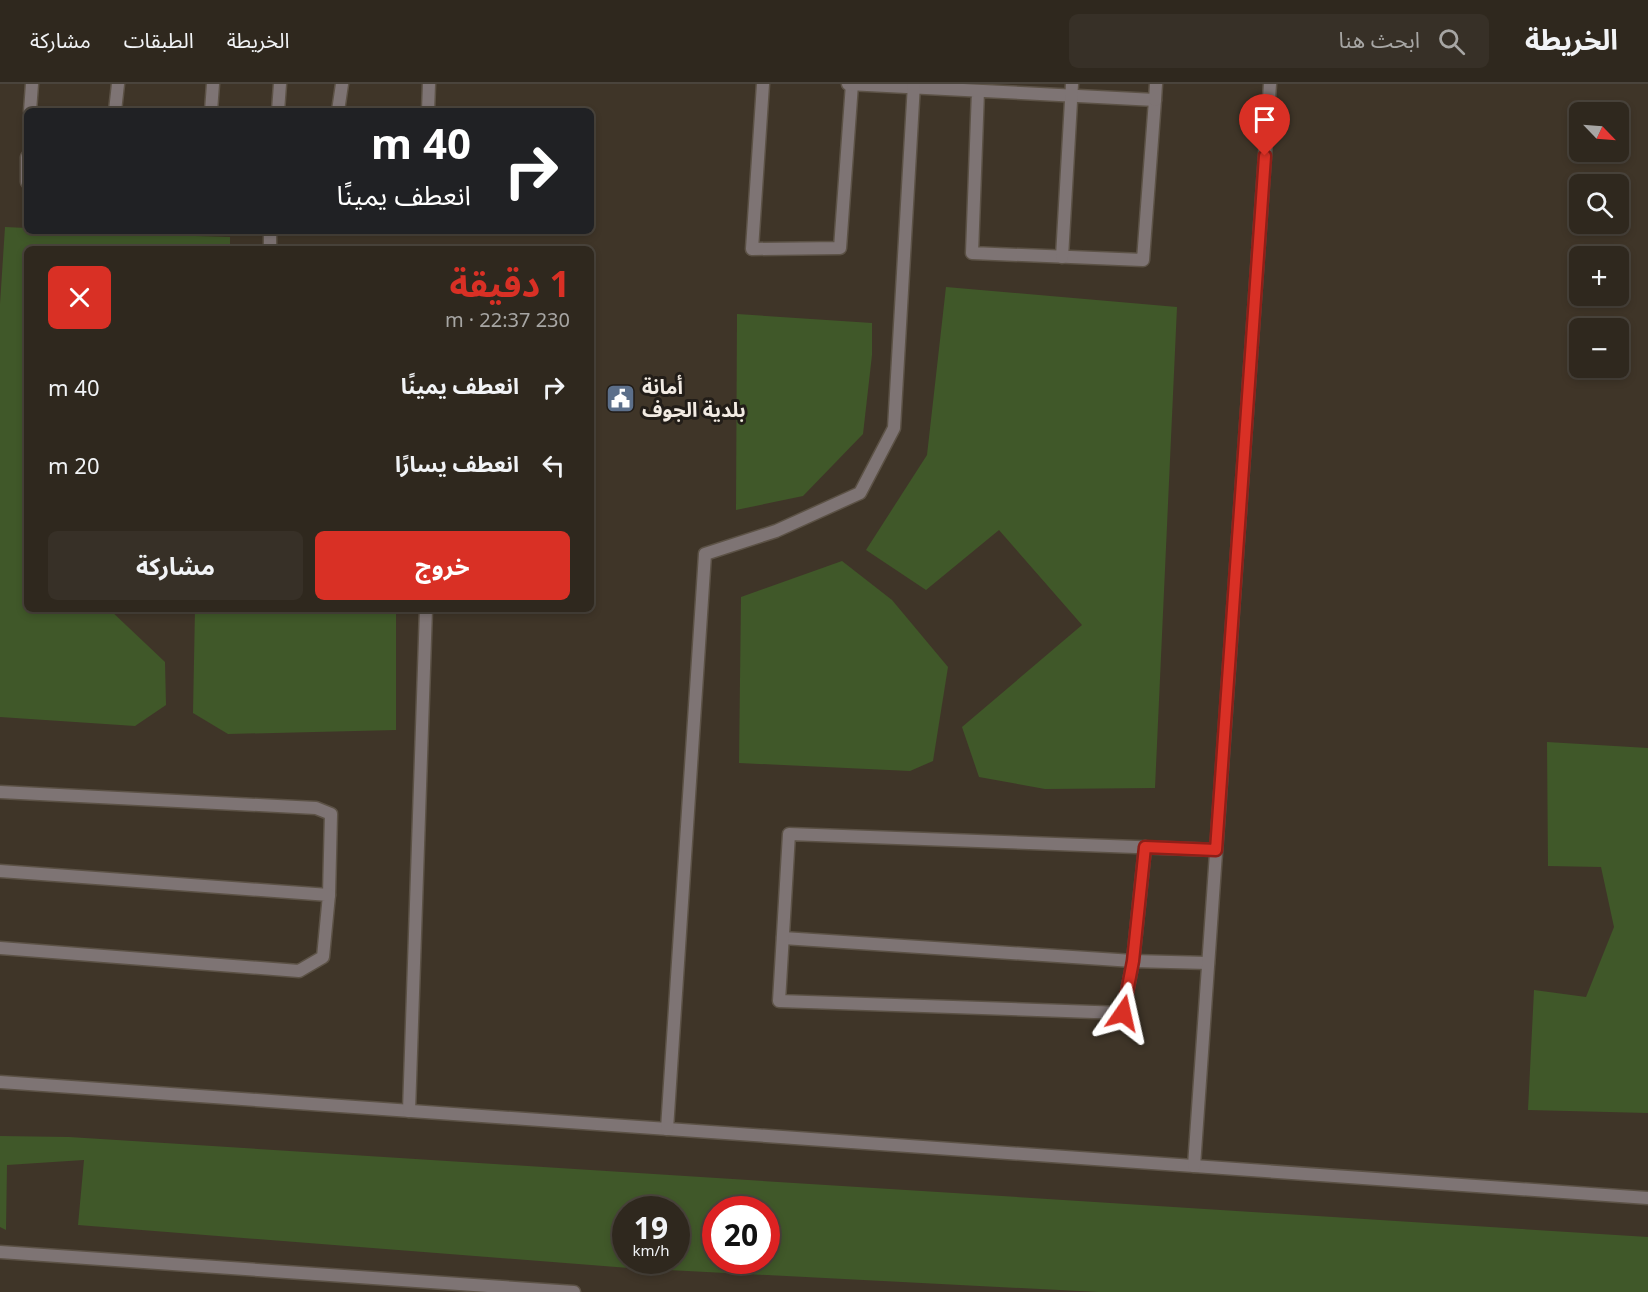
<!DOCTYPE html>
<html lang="ar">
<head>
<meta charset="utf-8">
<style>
	:root { --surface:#2f281e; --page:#373027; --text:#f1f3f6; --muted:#a7a6a4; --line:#4a443c; --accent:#d93025 }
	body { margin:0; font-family:"Noto Sans","Noto Sans Arabic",sans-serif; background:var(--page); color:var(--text); direction:rtl; height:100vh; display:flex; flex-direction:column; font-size:22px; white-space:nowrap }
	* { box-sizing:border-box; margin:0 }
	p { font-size:20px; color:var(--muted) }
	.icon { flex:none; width:33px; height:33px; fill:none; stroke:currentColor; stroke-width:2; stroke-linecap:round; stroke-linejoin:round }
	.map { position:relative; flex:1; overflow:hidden; direction:ltr }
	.panel { position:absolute; left:24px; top:162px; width:570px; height:366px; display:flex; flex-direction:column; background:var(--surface); border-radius:9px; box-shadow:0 3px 9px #0003,0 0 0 2px var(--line); direction:rtl }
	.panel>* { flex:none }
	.guide { position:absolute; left:24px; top:24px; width:570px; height:126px; border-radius:9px; box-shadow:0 3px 9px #0003,0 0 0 2px var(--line); direction:rtl; background:#202124; color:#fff; overflow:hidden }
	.needle { width:39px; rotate:115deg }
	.fabs { position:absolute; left:1569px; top:18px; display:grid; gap:12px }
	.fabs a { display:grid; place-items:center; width:60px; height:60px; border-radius:9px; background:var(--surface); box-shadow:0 3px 9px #0003,0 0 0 2px var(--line); font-size:30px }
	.speed { position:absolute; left:612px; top:1112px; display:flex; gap:12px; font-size:30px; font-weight:700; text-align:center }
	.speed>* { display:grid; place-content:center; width:78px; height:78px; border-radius:50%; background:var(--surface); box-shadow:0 3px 9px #0003,0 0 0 2px var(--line); line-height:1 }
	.speed small { font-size:15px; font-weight:400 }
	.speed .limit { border:9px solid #d22; background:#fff; color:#111 }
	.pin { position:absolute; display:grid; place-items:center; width:51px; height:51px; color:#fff; margin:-62px -26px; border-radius:50% 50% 50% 0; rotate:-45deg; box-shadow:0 0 6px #0007 }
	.pin .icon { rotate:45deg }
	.me { position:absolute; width:66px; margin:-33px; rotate:11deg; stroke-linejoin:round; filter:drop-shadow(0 0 4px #0008) }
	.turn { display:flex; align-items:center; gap:21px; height:126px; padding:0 24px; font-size:27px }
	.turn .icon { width:78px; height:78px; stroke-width:2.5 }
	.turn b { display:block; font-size:42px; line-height:51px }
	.round { display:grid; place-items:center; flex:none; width:63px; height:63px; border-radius:9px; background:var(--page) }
	.headline { display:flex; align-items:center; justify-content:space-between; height:102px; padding:0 24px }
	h1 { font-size:36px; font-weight:700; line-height:45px; color:var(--accent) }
	.cta { display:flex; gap:12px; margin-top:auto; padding:12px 24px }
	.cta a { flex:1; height:69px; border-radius:9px; background:var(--accent); color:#fff; font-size:24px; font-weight:700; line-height:69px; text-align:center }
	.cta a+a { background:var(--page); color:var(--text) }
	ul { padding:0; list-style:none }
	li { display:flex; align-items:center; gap:18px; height:78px; padding:0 24px }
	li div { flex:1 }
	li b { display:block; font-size:22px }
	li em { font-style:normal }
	header { display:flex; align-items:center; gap:36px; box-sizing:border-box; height:84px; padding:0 30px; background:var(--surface); border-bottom:2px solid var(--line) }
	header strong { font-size:28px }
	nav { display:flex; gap:33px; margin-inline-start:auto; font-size:21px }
	.search { width:420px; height:54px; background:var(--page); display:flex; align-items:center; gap:15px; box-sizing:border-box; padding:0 21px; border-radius:9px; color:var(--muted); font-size:22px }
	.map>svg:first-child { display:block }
	.green { fill:#405829; fill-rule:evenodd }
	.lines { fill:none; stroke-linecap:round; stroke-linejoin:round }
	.service-casing { stroke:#5c5246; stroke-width:15 }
	.tertiary-casing { stroke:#5c5246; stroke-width:15 }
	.service { stroke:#7e7474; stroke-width:12 }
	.tertiary { stroke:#7e7474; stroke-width:12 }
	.route-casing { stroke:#8d1f18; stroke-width:15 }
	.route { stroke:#d93025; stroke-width:10 }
	.labels { text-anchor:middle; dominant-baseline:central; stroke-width:6; stroke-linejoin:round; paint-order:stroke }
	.poi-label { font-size:20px; font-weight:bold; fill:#f2ebe3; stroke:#221d18; text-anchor:start }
</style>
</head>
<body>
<header>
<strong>الخريطة</strong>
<div class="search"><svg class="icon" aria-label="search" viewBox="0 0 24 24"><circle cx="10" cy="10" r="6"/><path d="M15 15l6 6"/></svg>ابحث هنا</div>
<nav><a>الخريطة</a><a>الطبقات</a><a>مشاركة</a></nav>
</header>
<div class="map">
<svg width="1648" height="1208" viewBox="0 0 1648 1208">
	<rect width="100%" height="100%" fill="#3f3528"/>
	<g class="green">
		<path d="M5,143L27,144V147L230,153V165H27V525H109L165,578L166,621L135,642L0,633V220Z"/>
		<path d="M946,203L1177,223L1155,704L1045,705L979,693L962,643L1082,541L999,446L926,506L866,466L927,371Z"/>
		<path d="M737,230L872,239V271L863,350L803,412L736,426Z"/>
		<path d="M842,477L892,516L948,583L933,677L910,687L739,679L741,513Z"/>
		<path d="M195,525H396V646L228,650L193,629Z"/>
		<path d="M1547,658L1648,664V1029L1528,1026L1534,906L1586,913L1614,843L1601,783L1548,782Z"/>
		<path d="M0,1052L69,1053L1648,1153V1208H1098L629,1184L78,1141L84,1076L7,1081L6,1146L0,1143ZM626,1125H676V1176H626ZM716,1125H766V1176H716Z"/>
	</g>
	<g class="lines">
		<defs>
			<g id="service">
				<path d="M763,0L752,165L840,164L852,0"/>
				<path d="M848,0L1155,16L1143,176L972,169L978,7"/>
				<path d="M1155,16L1156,0"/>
				<path d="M30,27L32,0"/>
				<path d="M115,27L118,0"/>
				<path d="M211,27L213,0"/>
				<path d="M278,27L280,0"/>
				<path d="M338,27L342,0"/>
				<path d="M428,27L429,0"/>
				<path d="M27,73V98"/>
				<path d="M270,165V147"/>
				<path d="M1062,173L1072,0"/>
				<path d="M0,708L316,724L331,730L329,811"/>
				<path d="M0,787L329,811L323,873L299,887L0,864"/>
				<path d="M783,854L1133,877L1145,763"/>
				<path d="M1208,879L1133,877L1123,929L779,917L789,750L1216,766"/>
				<path d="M0,998L1648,1114"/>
				<path d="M409,1027L426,525"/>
				<path d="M667,1045L705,470L776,447L860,409L894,344L914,0"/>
				<path d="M1194,1082L1270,0"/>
			</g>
			<path id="tertiary" d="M0,1168L574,1208"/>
		</defs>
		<use href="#service" class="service-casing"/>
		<use href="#tertiary" class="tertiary-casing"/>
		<use href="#service" class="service"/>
		<use href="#tertiary" class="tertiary"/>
	</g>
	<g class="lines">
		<defs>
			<path id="route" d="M1123,929L1133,877L1145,763L1216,766L1265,72"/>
		</defs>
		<use href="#route" class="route-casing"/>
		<use href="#route" class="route"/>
	</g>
	<defs>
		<symbol id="civic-square" viewBox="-11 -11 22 22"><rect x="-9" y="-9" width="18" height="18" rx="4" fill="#5c6f8a" stroke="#221d18"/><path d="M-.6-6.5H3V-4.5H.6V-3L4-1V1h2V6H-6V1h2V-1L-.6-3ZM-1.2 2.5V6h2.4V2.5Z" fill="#fff"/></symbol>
	</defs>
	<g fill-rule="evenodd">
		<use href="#civic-square" x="604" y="298" width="33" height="33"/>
	</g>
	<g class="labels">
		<g class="poi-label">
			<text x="642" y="302">أمانة<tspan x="642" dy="23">بلدية الجوف</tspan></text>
		</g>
	</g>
</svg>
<div class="fabs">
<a><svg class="needle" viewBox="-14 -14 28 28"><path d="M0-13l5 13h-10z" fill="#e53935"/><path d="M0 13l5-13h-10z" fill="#a7a6a4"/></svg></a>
<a><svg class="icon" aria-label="search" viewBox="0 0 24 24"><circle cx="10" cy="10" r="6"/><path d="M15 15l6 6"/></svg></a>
<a>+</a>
<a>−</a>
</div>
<div class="speed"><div>19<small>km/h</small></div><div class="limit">20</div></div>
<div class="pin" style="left:1265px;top:72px;background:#d93025"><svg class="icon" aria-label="arrive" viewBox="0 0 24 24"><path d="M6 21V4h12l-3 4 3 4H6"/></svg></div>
<svg class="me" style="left:1123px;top:929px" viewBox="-20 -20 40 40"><path d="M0-17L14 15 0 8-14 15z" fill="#d93025" stroke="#fff" stroke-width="4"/></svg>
<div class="guide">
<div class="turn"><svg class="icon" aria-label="right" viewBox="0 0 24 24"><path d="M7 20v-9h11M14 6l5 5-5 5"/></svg><div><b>40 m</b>انعطف يمينًا</div></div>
</div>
<section class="panel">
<div class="headline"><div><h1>1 دقيقة</h1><p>230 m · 22:37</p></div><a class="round" style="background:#d93025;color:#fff"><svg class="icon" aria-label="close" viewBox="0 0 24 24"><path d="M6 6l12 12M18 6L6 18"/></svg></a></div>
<ul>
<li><svg class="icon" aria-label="right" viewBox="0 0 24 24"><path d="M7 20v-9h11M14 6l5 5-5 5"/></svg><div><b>انعطف يمينًا</b></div><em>40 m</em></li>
<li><svg class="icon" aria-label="left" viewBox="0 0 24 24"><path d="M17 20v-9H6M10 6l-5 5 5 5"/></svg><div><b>انعطف يسارًا</b></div><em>20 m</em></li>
</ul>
<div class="cta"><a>خروج</a><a>مشاركة</a></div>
</section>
</div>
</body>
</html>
